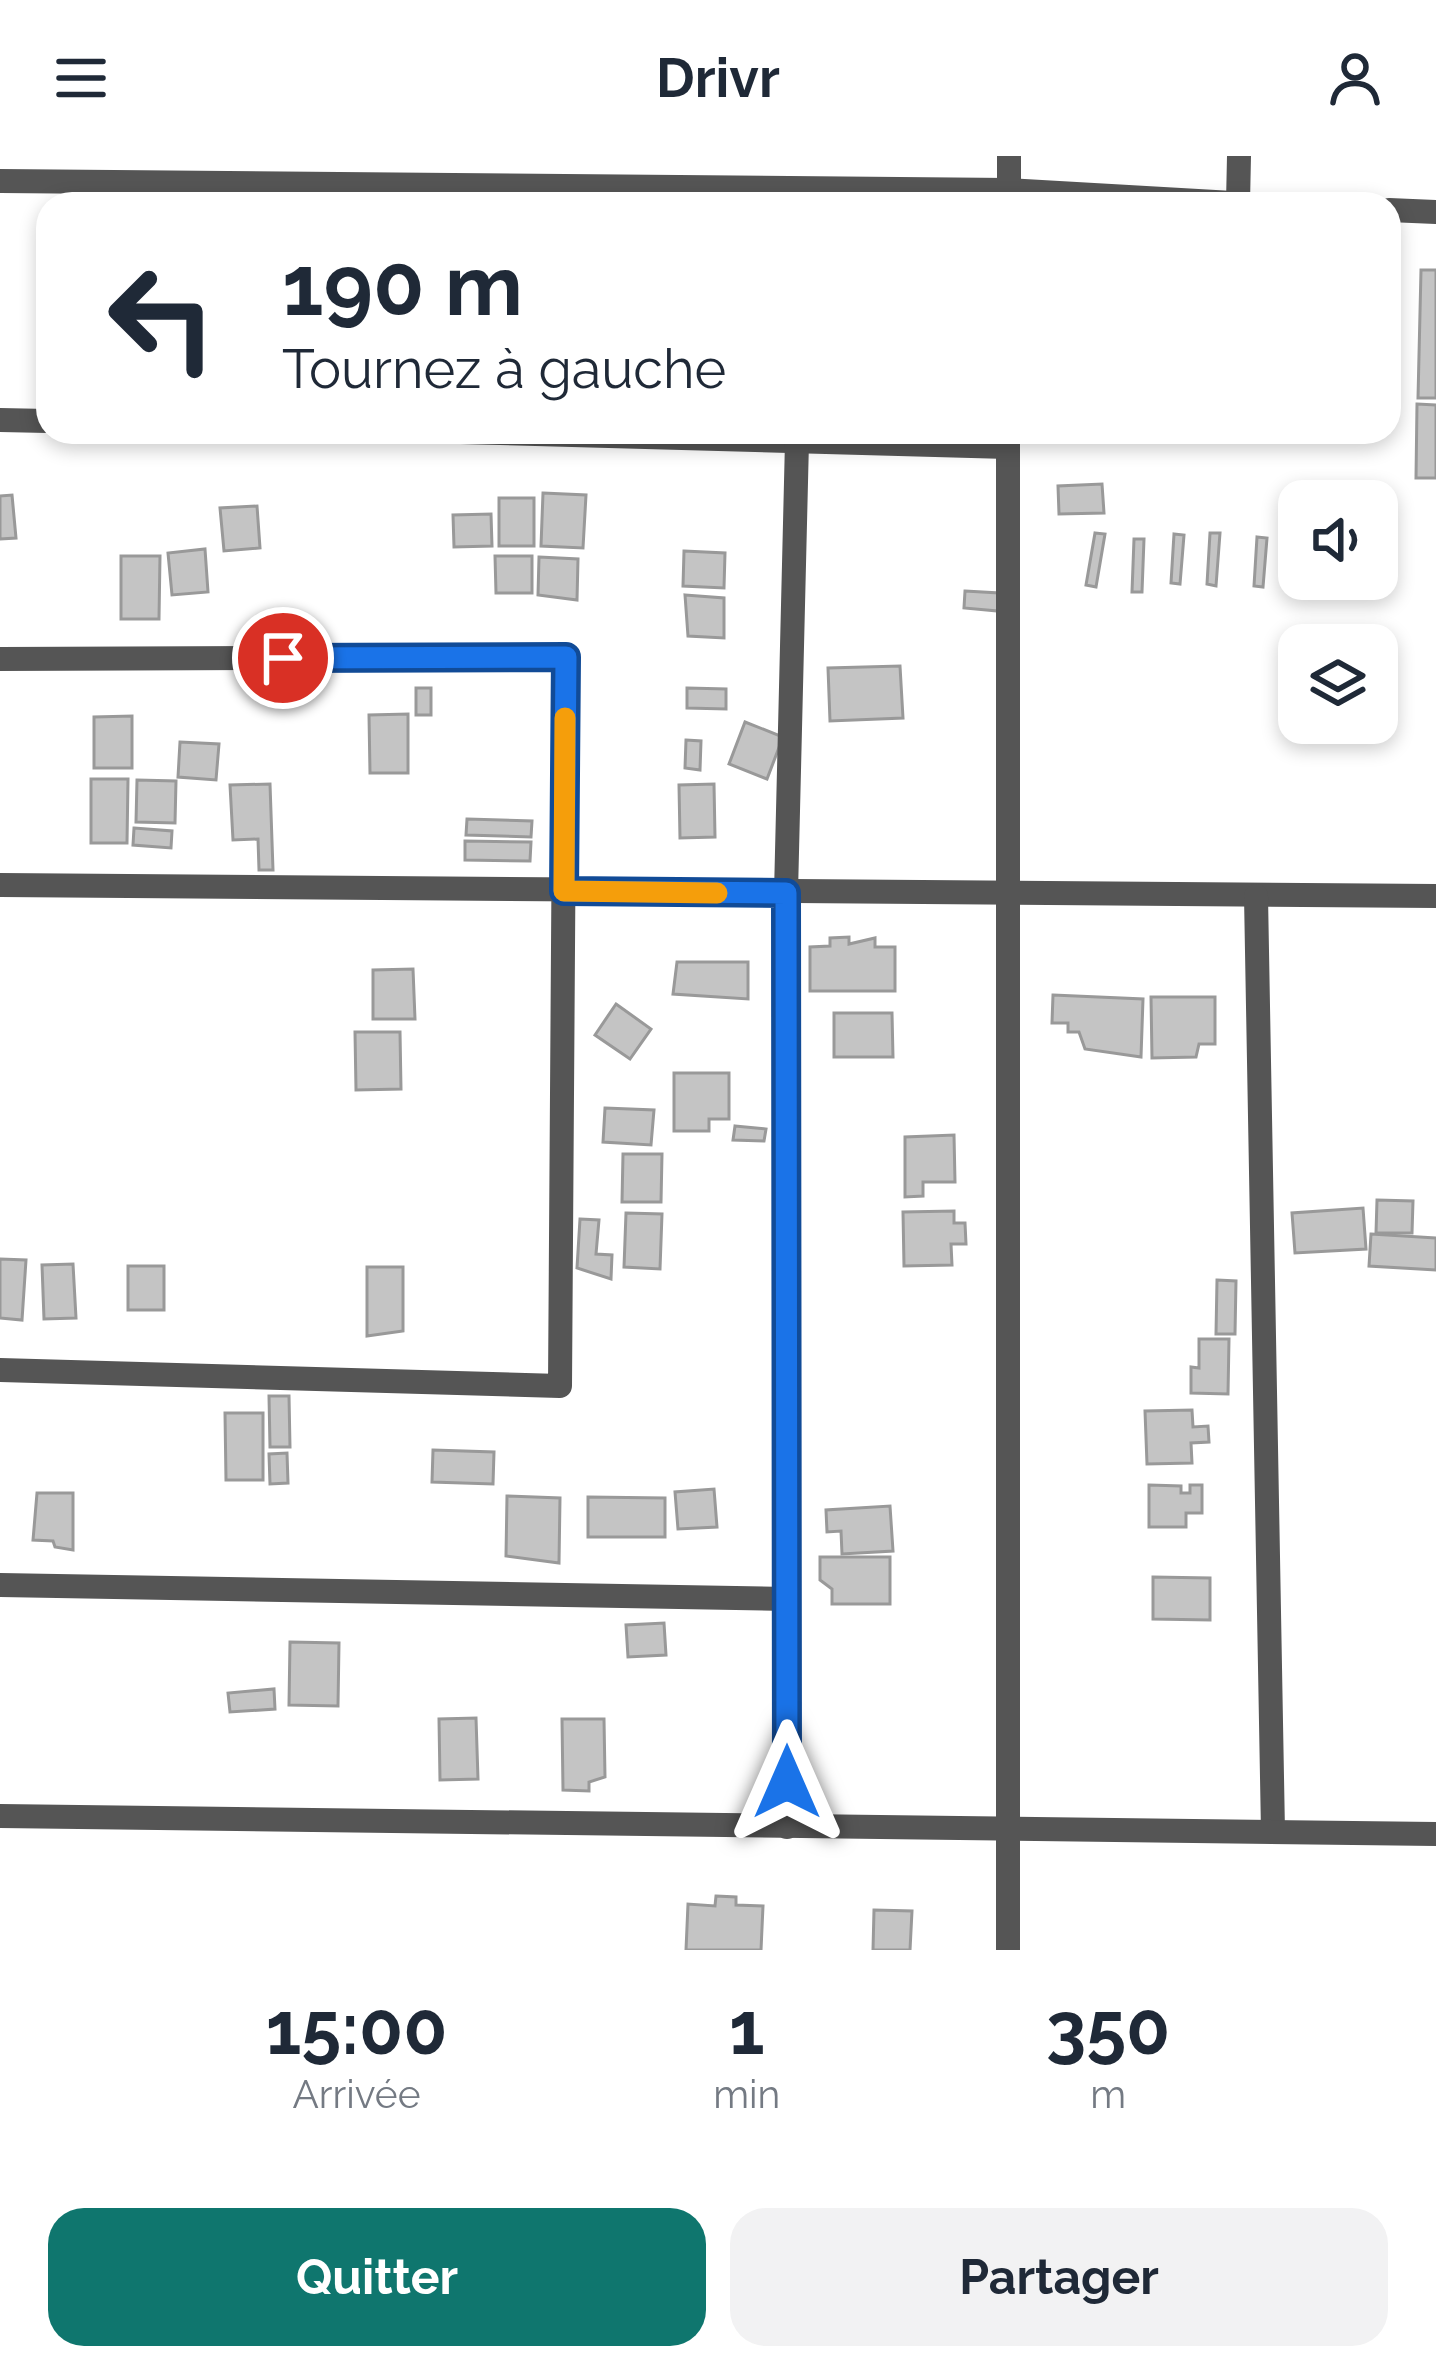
<!DOCTYPE html>
<html lang="fr">
<head>
<meta charset="utf-8">
<style>
	:root { --surface:#fff; --page:#f2f2f3; --text:#1f2937; --muted:#747a83; --accent:#0f766e }
	body { margin:0; font-family:Raleway,sans-serif; background:var(--page); color:var(--text); height:100vh; display:flex; flex-direction:column; font-size:45px; white-space:nowrap }
	* { box-sizing:border-box; margin:0 }
	p { font-size:39px; color:var(--muted) }
	.icon { flex:none; width:66px; height:66px; fill:none; stroke:currentColor; stroke-width:2; stroke-linecap:round; stroke-linejoin:round }
	.map { position:relative; height:1794px; overflow:hidden }
	.panel { display:flex; flex-direction:column; background:var(--surface); flex:1 }
	.panel>* { flex:none }
	.top-card { position:absolute; left:36px; top:36px; width:1365px; height:252px; border-radius:36px; box-shadow:0 6px 18px #0003; background:#fff; color:var(--text); overflow:hidden }
	.controls { position:absolute; left:1278px; top:324px; display:grid; gap:24px }
	.controls a { display:grid; place-items:center; width:120px; height:120px; border-radius:24px; background:var(--surface); box-shadow:0 6px 18px #0003; font-size:60px }
	.pin { position:absolute; display:grid; place-items:center; width:102px; height:102px; color:#fff; margin:-51px; border:6px solid #fff; border-radius:50%; box-shadow:0 3px 12px #0007 }
	.me { position:absolute; width:132px; margin:-66px; rotate:0deg; stroke-linejoin:round; filter:drop-shadow(0 0 9px #0008) }
	.turn { display:flex; align-items:center; gap:42px; height:252px; padding:0 48px; font-size:54px }
	.turn .icon { width:156px; height:156px; stroke-width:2.5 }
	.turn b { display:block; font-size:84px; line-height:102px }
	.eta { display:flex; justify-content:space-evenly; align-items:center; height:204px; text-align:center }
	.eta b { font-size:72px; font-weight:700; line-height:84px }
	.cta { display:flex; gap:24px; margin-top:auto; padding:24px 48px }
	.cta a { flex:1; height:138px; border-radius:36px; background:var(--accent); color:#fff; font-size:48px; font-weight:700; line-height:138px; text-align:center }
	.cta a+a { background:var(--page); color:var(--text) }
	header { display:flex; justify-content:space-between; align-items:center; height:156px; padding:0 48px; background:var(--surface); font-size:54px; font-weight:700 }
	.map>svg:first-child { display:block }
	.building { fill:#c4c4c4; stroke:#999; stroke-width:3 }
	.lines { fill:none; stroke-linecap:round; stroke-linejoin:round }
	.street { stroke:#555; stroke-width:24 }
	.route-casing { stroke:#114b97; stroke-width:30 }
	.route { stroke:#1a73e8; stroke-width:21 }
	.slow { stroke:#f59e0b; stroke-width:21 }
</style>
</head>
<body>
<header><svg class="icon" aria-label="menu" viewBox="0 0 24 24"><path d="M4 6h16M4 12h16M4 18h16"/></svg>Drivr<svg class="icon" aria-label="person" viewBox="0 0 24 24"><circle cx="12" cy="8" r="4"/><path d="M4 21q1-7 8-7t8 7"/></svg></header>
<div class="map">
<svg width="1436" height="1794" viewBox="0 0 1436 1794">
	<rect width="100%" height="100%" fill="#fff"/>
	<g class="building">
		<path d="M1421,114H1436V242H1418Z"/>
		<path d="M1417,248L1436,249V322H1416Z"/>
		<path d="M1102,328L1104,357L1059,358L1058,330Z"/>
		<path d="M543,337L586,339L583,392L541,390Z"/>
		<path d="M12,339L16,382L0,383V340Z"/>
		<rect x="499" y="342" width="35" height="48"/>
		<path d="M257,350L260,392L224,395L220,352Z"/>
		<path d="M491,358L492,390L454,391L453,359Z"/>
		<path d="M1095,377L1105,378L1096,431L1086,429Z"/>
		<path d="M1210,377H1220L1216,430L1207,428Z"/>
		<path d="M1174,378L1184,379L1180,428L1171,427Z"/>
		<path d="M1257,381L1267,382L1263,431L1254,430Z"/>
		<path d="M1134,383H1144L1142,436H1132Z"/>
		<path d="M205,393L208,436L172,439L168,397Z"/>
		<path d="M684,395L725,397L724,432L683,430Z"/>
		<path d="M121,400H160L159,463H121Z"/>
		<path d="M495,400H532V437H496Z"/>
		<path d="M539,401L578,403L577,444L538,439Z"/>
		<path d="M965,435L999,437L998,455L964,452Z"/>
		<path d="M685,439L724,442V482L688,480Z"/>
		<path d="M900,510L903,562L830,565L828,512Z"/>
		<rect x="416" y="532" width="15" height="27"/>
		<path d="M687,532L726,533V553L687,552Z"/>
		<path d="M408,558V617H370L369,559Z"/>
		<path d="M132,560V612H94V561Z"/>
		<path d="M745,566L783,581L767,623L729,608Z"/>
		<path d="M686,584L701,585L700,614L685,612Z"/>
		<path d="M180,586L219,588L216,624L178,621Z"/>
		<path d="M91,623H128L127,687H91Z"/>
		<path d="M137,624L176,625L175,667L136,666Z"/>
		<path d="M270,628L273,714H259L258,683L233,684L230,629Z"/>
		<path d="M714,628L715,681L680,682L679,629Z"/>
		<path d="M467,663L532,665L531,681L466,679Z"/>
		<path d="M134,672L172,675L171,692L133,689Z"/>
		<path d="M465,685L531,686L530,705L465,704Z"/>
		<path d="M849,781V788L875,782V791H895V835H810V791L830,790V782Z"/>
		<path d="M677,806H748V843L673,838Z"/>
		<path d="M413,813L415,863H373V814Z"/>
		<path d="M1053,839L1143,843L1141,901L1085,893L1079,876H1068V867H1052Z"/>
		<path d="M1151,841H1215V888H1199L1196,901L1152,902Z"/>
		<path d="M616,848L651,873L630,903L595,879Z"/>
		<path d="M834,857H892L893,901H834Z"/>
		<path d="M355,876H400L401,933L356,934Z"/>
		<path d="M674,917H729V963H709V975H674Z"/>
		<path d="M605,952L654,954L651,989L603,986Z"/>
		<path d="M735,970L766,973L764,985L733,984Z"/>
		<path d="M954,979L955,1026H923V1040L905,1041V981Z"/>
		<path d="M623,998H662L661,1046H622Z"/>
		<path d="M1377,1044L1413,1045L1412,1077H1376Z"/>
		<path d="M1363,1052L1366,1093L1295,1097L1292,1057Z"/>
		<path d="M954,1055V1067H965L966,1088H951L952,1109L904,1110L903,1056Z"/>
		<path d="M626,1057L662,1058L660,1113L624,1111Z"/>
		<path d="M580,1063L599,1064L596,1098L612,1099L611,1123L577,1112Z"/>
		<path d="M1371,1078L1436,1082V1114L1369,1110Z"/>
		<path d="M0,1103L26,1104L22,1164L0,1162Z"/>
		<path d="M73,1108L76,1162L44,1163L42,1109Z"/>
		<rect x="128" y="1110" width="36" height="44"/>
		<path d="M367,1111H403V1175L367,1180Z"/>
		<path d="M1217,1124L1236,1125L1235,1178H1216Z"/>
		<path d="M1199,1183H1229L1228,1238L1191,1237V1211L1199,1212Z"/>
		<path d="M269,1240H289L290,1291H270Z"/>
		<path d="M1192,1254L1193,1271L1208,1270L1209,1286L1191,1287L1192,1307L1147,1308L1145,1255Z"/>
		<path d="M225,1257H263V1324H226Z"/>
		<path d="M433,1294L494,1296L493,1328L432,1326Z"/>
		<path d="M287,1297L288,1327L270,1328L269,1298Z"/>
		<path d="M1149,1329L1181,1330V1337H1190V1329H1202V1357H1186V1371H1149Z"/>
		<path d="M714,1333L717,1371L678,1373L675,1336Z"/>
		<path d="M37,1337H73V1394L55,1391L53,1385L33,1384Z"/>
		<path d="M507,1340L560,1342L559,1407L506,1400Z"/>
		<path d="M588,1341L665,1342V1381H588Z"/>
		<path d="M890,1350L893,1395L842,1398L841,1375L827,1376L826,1354Z"/>
		<path d="M820,1401H890V1448H832V1433L820,1424Z"/>
		<path d="M1153,1421L1210,1422V1464L1153,1463Z"/>
		<path d="M664,1467L666,1499L628,1501L626,1469Z"/>
		<path d="M290,1486L339,1487L338,1550L289,1549Z"/>
		<path d="M274,1533L275,1553L230,1556L228,1537Z"/>
		<path d="M476,1562L478,1623L440,1624L439,1563Z"/>
		<path d="M562,1563H604L605,1621L589,1626V1635L563,1634Z"/>
		<path d="M716,1740L736,1741V1749L763,1750L761,1794H686L688,1748L715,1750Z"/>
		<path d="M874,1754L912,1755L910,1794H873Z"/>
	</g>
	<g class="lines">
		<g class="street">
			<path d="M0,25L1009,34L1250,48"/>
			<path d="M1009,46V0"/>
			<path d="M1238,47L1239,0"/>
			<path d="M1389,54L1436,56"/>
			<path d="M0,264L48,265"/>
			<path d="M461,276L1008,291"/>
			<path d="M0,503L565,501L560,1230L0,1214"/>
			<path d="M0,729L1436,740"/>
			<path d="M1256,740L1273,1676"/>
			<path d="M0,1429L787,1443"/>
			<path d="M0,1660L1436,1678"/>
			<path d="M787,1671L786,737L797,285"/>
			<path d="M1008,1794V276"/>
		</g>
	</g>
	<g class="lines">
		<defs>
			<path id="route" d="M283,502L566,501L564,735L786,737L787,1626"/>
		</defs>
		<use href="#route" class="route-casing"/>
		<use href="#route" class="route"/>
		<path class="slow" d="M565,562L564,735L717,737"/>
	</g>
</svg>
<div class="controls">
<a><svg class="icon" aria-label="sound" viewBox="0 0 24 24"><path d="M4 9h4l5-4v14l-5-4H4zM17 9q2 3 0 6"/></svg></a>
<a><svg class="icon" aria-label="layers" viewBox="0 0 24 24"><path d="M12 4l9 5-9 5-9-5zM3 14l9 5 9-5"/></svg></a>
</div>
<div class="pin" style="left:283px;top:502px;background:#d93025"><svg class="icon" aria-label="arrive" viewBox="0 0 24 24"><path d="M6 21V4h12l-3 4 3 4H6"/></svg></div>
<svg class="me" style="left:787px;top:1626px" viewBox="-20 -20 40 40"><path d="M0-17L14 15 0 8-14 15z" fill="#1a73e8" stroke="#fff" stroke-width="4"/></svg>
<div class="top-card">
<div class="turn"><svg class="icon" aria-label="left" viewBox="0 0 24 24"><path d="M17 20v-9H6M10 6l-5 5 5 5"/></svg><div><b>190 m</b>Tournez à gauche</div></div>
</div>
</div>
<section class="panel">
<div class="eta">
<div><b>15:00</b><p>Arrivée</p></div>
<div><b>1</b><p>min</p></div>
<div><b>350</b><p>m</p></div>
</div>
<div class="cta"><a>Quitter</a><a>Partager</a></div>
</section>
</body>
</html>
